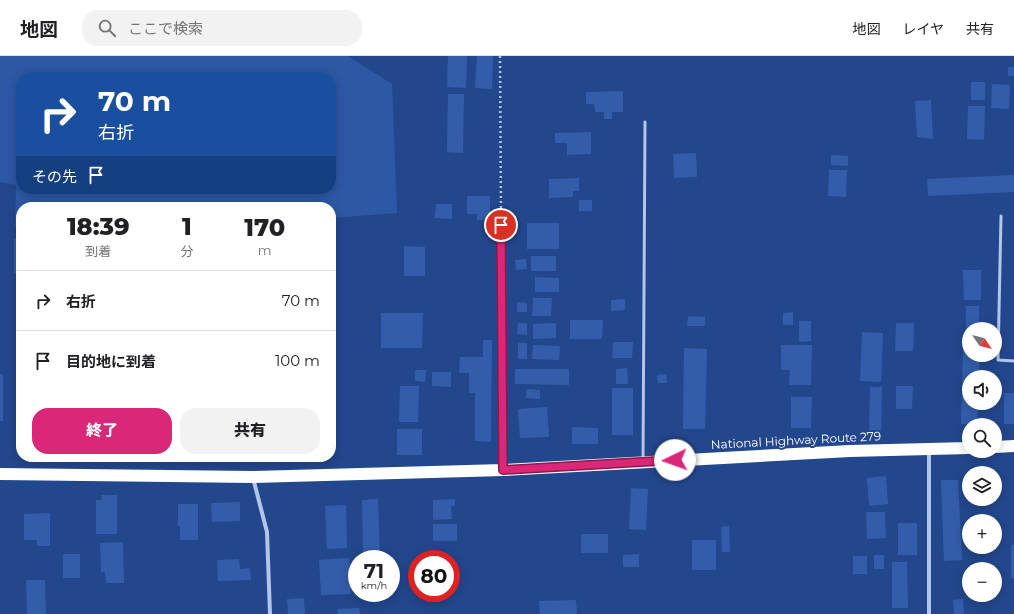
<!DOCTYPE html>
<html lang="ja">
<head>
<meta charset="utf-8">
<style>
	:root { --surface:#fff; --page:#f2f2f2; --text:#202124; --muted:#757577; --line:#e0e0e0; --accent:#db2777 }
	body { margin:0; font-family:Montserrat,"Noto Sans JP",sans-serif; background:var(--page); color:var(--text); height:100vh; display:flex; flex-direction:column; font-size:15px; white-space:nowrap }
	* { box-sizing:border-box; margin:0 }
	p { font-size:13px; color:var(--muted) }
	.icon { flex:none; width:22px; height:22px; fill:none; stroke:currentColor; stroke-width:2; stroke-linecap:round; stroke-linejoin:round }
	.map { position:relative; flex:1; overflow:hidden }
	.side { position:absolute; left:16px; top:146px; width:320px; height:260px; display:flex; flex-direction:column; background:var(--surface); border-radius:16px; box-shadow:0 2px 10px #0003 }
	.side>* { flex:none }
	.hud { position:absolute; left:16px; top:16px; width:320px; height:122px; border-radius:16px; box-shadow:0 2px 10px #0003; background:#1a4fa0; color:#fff; overflow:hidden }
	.needle { width:26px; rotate:125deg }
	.fabs { position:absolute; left:962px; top:266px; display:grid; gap:8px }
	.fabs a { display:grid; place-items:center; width:40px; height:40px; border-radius:50%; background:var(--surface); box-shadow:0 2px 10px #0003; font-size:20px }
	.speed { position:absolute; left:348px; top:494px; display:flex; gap:8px; font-size:20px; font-weight:700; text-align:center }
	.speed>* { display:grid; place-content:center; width:52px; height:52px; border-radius:50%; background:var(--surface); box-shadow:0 2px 10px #0003; line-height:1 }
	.speed small { font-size:10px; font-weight:400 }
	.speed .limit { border:6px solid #d22; background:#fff; color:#111 }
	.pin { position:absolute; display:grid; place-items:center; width:34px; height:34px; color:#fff; margin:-17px; border:2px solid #fff; border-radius:50%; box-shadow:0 1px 4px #0007 }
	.me { position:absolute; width:44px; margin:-22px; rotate:267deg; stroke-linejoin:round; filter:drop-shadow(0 0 3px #0008) }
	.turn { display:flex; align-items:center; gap:14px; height:84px; padding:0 16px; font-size:18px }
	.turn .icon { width:52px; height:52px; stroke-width:2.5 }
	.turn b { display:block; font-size:28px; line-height:34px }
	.then { display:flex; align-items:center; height:38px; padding:0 16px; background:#0003; gap:8px; font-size:15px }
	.eta { display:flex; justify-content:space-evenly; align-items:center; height:68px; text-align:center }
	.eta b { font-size:24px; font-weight:800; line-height:28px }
	.action { display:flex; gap:8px; margin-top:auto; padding:8px 16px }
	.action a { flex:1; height:46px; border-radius:16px; background:var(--accent); color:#fff; font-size:16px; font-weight:800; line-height:46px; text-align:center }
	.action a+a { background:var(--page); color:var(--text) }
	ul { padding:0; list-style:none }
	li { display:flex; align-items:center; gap:12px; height:60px; padding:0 16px; border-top:1px solid var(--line) }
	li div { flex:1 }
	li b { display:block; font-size:15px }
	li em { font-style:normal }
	header { display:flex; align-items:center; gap:24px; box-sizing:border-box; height:56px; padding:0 20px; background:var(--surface); border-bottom:1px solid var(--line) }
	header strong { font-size:19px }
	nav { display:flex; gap:22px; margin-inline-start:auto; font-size:14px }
	.search { width:280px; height:36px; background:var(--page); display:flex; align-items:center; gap:10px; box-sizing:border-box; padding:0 14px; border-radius:16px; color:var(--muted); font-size:15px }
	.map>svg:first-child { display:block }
	.green { fill:#2d58a5; fill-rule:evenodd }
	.building { fill:#335daa }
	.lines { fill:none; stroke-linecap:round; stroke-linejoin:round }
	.path { stroke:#b2c6eb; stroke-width:2.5; stroke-dasharray:2 3; stroke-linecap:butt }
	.lane { stroke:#b2c6eb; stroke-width:3 }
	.street { stroke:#b2c6eb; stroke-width:4 }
	.highway { stroke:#fff; stroke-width:12 }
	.route-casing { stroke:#8e194d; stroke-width:10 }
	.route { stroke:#db2777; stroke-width:7 }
	.labels { text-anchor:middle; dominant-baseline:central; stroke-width:4; stroke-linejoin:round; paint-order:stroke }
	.street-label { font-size:12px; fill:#fff; stroke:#23478d }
</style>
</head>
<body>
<header>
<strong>地図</strong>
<div class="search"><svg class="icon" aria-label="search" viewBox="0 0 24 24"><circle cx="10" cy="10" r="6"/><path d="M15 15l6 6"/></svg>ここで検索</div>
<nav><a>地図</a><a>レイヤ</a><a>共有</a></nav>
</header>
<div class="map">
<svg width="1014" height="558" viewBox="0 0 1014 558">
	<rect width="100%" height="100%" fill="#23478d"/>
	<path class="green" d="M0,0H348L392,28L397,157L331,162V151H21V174L15,170L16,129L0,126ZM21,21H331V133H21Z"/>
	<g class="building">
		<path d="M448,0H467L466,32L447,31Z"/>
		<path d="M477,0H493L492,33L475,32Z"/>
		<rect x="1008" y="11" width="6" height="9"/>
		<rect x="971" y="26" width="14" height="18"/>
		<path d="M992,28L1010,29L1009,53L991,52Z"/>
		<path d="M623,35V56H612V63H604V56H595L594,48H586V36Z"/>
		<path d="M448,38H464L463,97L447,96Z"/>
		<path d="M931,44L933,83L917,81L915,45Z"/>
		<path d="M968,50H985L984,84L967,83Z"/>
		<path d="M591,76V98L567,99V87H555V77Z"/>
		<path d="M696,97L697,121L674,122L673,98Z"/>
		<path d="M831,99L848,100V110L831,109Z"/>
		<path d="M829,114H847L846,141L828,140Z"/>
		<path d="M1014,119V136L928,140L927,123Z"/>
		<path d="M579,122V135H573V141L549,142V123Z"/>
		<path d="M467,140H490V164H477V158H467Z"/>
		<rect x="579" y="144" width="13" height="11"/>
		<path d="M436,148H452V163L435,162Z"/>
		<rect x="527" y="167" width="32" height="26"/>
		<rect x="14" y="183" width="7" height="34"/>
		<path d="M404,190L425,191V220H404Z"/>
		<rect x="531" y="200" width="25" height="15"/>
		<path d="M526,203L527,213L516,214L515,204Z"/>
		<path d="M963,214H981V244H964Z"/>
		<path d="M535,221L559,222V236H535Z"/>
		<path d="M533,242H552L551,260H532Z"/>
		<path d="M625,243V254L611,255V244Z"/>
		<path d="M517,246L527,247V256H517Z"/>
		<path d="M966,250H979V273H969V287H966Z"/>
		<path d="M793,256V269H783V257Z"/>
		<path d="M381,257H423L422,292H381Z"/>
		<path d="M688,260L705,261V270H687Z"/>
		<path d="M570,264H603L602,283H570Z"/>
		<path d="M799,265H811V285L799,286Z"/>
		<path d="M518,267H527V279L517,278Z"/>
		<path d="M556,267V282L533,283V268Z"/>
		<path d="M896,267H914L913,295H895Z"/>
		<path d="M862,276L883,277L881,326L860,325Z"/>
		<path d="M483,284H492L491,386L475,385V337H469V317H459L460,301H483Z"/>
		<path d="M613,286H633L632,302H612Z"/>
		<rect x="518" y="287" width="9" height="16"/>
		<path d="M533,289L560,290L559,304L532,303Z"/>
		<path d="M781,289H812L811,329H789L790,314H781Z"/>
		<path d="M684,292L707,293L705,373H683Z"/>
		<path d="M963,295L969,296V299H980L979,321H969V347H978L977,368H961Z"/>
		<path d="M627,312L628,328H616V313Z"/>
		<path d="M515,313H569V329L515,328Z"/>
		<path d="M415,314H426L425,326L415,325Z"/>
		<path d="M432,316H451V331L432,330Z"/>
		<rect x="0" y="318" width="3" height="47"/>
		<path d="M666,318L667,327H658L657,319Z"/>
		<path d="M400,330H419L418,366H399Z"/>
		<path d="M896,330H913L912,353H896Z"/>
		<path d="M870,331H882L881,378H869Z"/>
		<rect x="612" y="332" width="21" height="47"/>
		<path d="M527,333L540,334V343L526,342Z"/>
		<rect x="1004" y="337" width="10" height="31"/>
		<path d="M791,341H812L811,372H791Z"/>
		<path d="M547,351L549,381L520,382L518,353Z"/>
		<path d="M572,371L598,372V388H572Z"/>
		<rect x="397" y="373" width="25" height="26"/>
		<path d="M886,420L888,448L869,450L867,422Z"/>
		<path d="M941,424H958L962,504L944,505Z"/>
		<path d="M631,432L648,433L646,474L629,473Z"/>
		<path d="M101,439H117V478H96V444H102Z"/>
		<path d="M378,443L380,503H363L362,444Z"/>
		<path d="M455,443V450H451L452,463L433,464V444Z"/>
		<path d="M969,443H989V444L969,446Z"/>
		<path d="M240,446V465L212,466L211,447Z"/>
		<path d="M178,448H198V484H180V470H178Z"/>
		<path d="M346,449L347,492L327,493L325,450Z"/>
		<path d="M866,456H885L886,482L867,483Z"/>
		<path d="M50,457V490H37V484H24V458Z"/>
		<rect x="898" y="467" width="19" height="32"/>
		<rect x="433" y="468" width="24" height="17"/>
		<path d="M729,470L730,496H722L721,471Z"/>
		<rect x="581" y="478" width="27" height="19"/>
		<rect x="692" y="484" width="24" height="30"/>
		<path d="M123,486L124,527H106L105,516H101L100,487Z"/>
		<rect x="1011" y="489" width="3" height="33"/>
		<rect x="63" y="498" width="17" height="24"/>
		<path d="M639,498V511H623V499Z"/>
		<rect x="874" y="499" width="10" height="14"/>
		<rect x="853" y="500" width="14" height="18"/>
		<path d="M349,502L351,538L321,539L319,504Z"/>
		<path d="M239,503L240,513L250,512L251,524L218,525L217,504Z"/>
		<path d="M892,506H907L908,552H892Z"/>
		<path d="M26,524H45L46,558H27Z"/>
		<path d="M304,542L305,558H288L287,543Z"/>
		<path d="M963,543L964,558H954L953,544Z"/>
		<path d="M576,544L577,558H540L539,545Z"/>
		<path d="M359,552L360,558H338L337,553Z"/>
	</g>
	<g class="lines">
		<path class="path" d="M500,0L501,160"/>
		<g class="lane">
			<path d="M1001,160L998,304L1014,305"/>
			<path d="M501,169L503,410"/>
			<path d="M643,404L645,66"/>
		</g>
		<g class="street">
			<path d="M929,394V558"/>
			<path d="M253,422L267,476L270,558"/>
		</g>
		<g class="highway">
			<path d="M995,391L1014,390"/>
			<path d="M0,418L253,421L503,414L850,395L969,392"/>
		</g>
	</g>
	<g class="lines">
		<defs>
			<path id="route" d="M501,169L503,414L675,404"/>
		</defs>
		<use href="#route" class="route-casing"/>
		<use href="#route" class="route"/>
	</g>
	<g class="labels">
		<g class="street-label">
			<text transform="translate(796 384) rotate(-3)">National Highway Route 279</text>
		</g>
	</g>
</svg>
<div class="fabs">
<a><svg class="needle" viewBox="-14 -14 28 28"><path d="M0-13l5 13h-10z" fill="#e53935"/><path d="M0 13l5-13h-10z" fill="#757577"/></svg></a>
<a><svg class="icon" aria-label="sound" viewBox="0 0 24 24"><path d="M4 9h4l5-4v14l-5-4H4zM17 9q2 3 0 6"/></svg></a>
<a><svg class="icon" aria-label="search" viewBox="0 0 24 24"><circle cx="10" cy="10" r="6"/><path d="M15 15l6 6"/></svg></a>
<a><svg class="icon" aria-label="layers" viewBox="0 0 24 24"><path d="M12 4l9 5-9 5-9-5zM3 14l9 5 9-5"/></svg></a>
<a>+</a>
<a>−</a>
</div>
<div class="speed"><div>71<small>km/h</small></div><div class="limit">80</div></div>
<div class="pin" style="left:501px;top:169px;background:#d93025"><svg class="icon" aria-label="arrive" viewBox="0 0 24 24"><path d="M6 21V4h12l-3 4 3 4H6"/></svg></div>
<svg class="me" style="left:675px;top:404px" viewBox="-20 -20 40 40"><circle r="19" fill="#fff"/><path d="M0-13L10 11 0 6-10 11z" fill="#db2777"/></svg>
<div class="hud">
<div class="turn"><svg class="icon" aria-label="right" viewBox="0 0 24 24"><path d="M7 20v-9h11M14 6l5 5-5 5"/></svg><div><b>70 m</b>右折</div></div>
<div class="then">その先<svg class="icon" aria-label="arrive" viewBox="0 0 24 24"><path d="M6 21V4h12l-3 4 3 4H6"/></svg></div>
</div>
<section class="side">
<div class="eta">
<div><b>18:39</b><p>到着</p></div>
<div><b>1</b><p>分</p></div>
<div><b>170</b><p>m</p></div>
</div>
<ul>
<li><svg class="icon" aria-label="right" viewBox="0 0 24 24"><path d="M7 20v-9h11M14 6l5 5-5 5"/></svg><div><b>右折</b></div><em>70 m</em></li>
<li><svg class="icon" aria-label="arrive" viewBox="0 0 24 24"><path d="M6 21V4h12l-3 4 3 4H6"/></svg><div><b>目的地に到着</b></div><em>100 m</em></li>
</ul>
<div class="action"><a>終了</a><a>共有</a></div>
</section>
</div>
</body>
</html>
